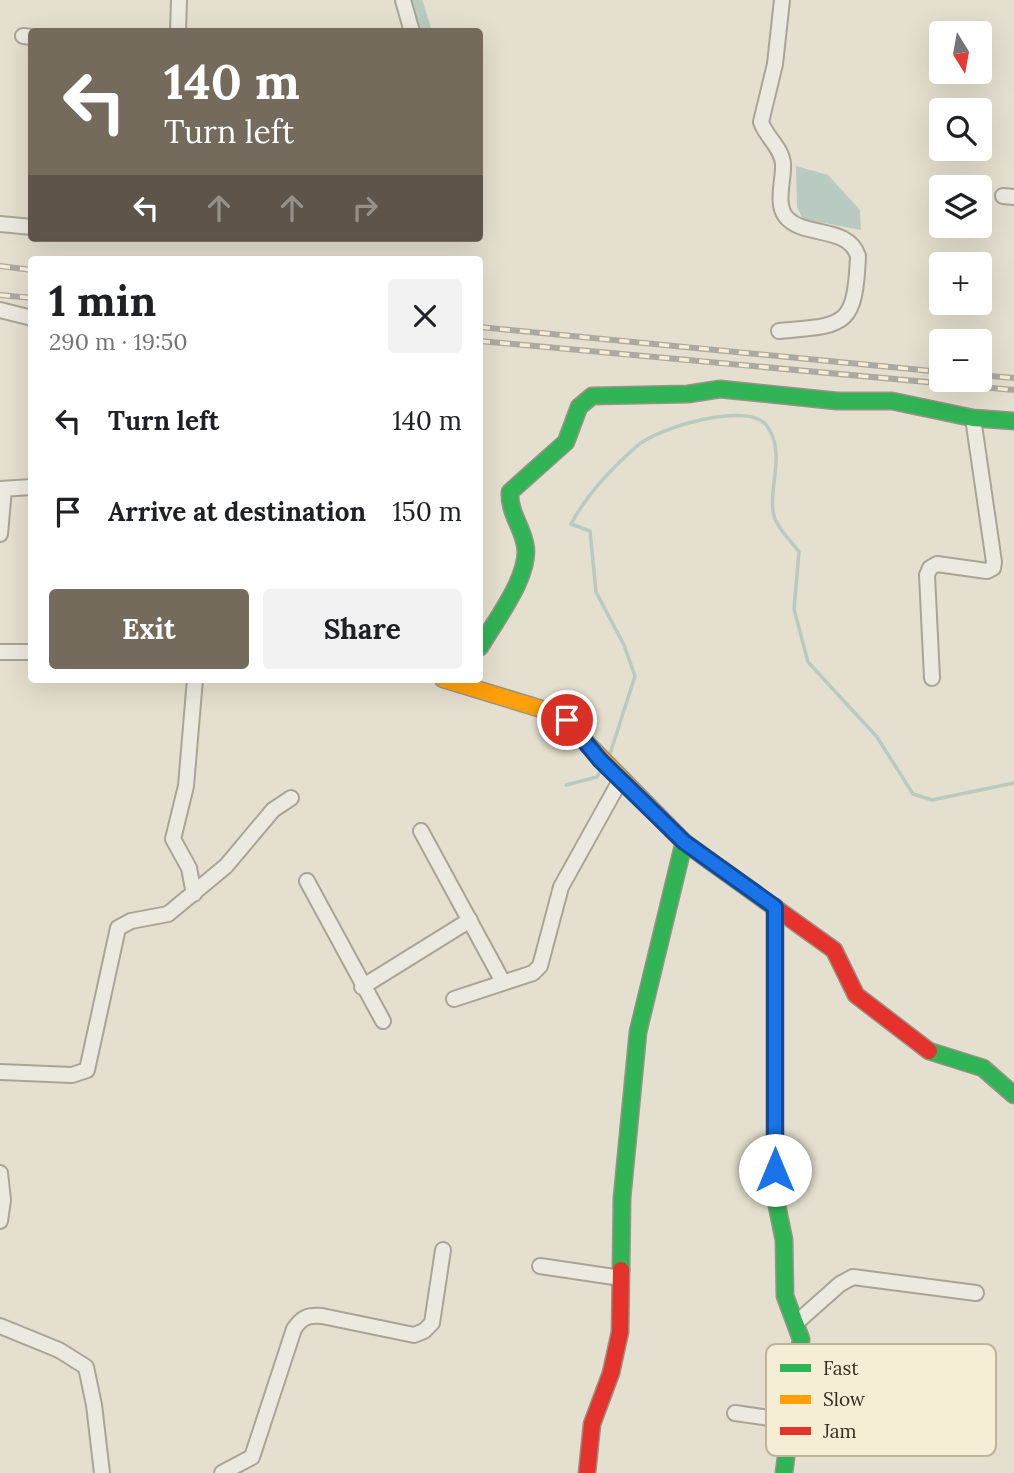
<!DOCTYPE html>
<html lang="en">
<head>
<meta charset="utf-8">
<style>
	:root { --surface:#fff; --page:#f2f2f2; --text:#202124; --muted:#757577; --accent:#756b5c }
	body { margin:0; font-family:Lora,serif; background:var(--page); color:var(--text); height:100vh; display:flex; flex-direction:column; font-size:26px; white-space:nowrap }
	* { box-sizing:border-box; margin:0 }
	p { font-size:23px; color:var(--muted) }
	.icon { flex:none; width:38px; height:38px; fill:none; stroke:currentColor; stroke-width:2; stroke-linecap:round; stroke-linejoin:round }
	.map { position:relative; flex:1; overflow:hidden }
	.panel { position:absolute; left:28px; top:256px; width:455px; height:427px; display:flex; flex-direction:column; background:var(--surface); border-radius:7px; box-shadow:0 7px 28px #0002 }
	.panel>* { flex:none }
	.banner { position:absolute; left:28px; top:28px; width:455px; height:214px; border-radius:7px; box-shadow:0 7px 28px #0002; background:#756b5c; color:#fff; overflow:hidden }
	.needle { width:46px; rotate:169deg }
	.tools { position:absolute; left:929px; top:21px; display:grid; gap:14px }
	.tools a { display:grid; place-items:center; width:63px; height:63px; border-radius:7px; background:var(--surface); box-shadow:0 7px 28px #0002; font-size:35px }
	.pin { position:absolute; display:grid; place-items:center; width:60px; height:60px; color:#fff; margin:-30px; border:4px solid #fff; border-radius:50%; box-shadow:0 2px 7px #0007 }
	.me { position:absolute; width:77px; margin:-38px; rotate:0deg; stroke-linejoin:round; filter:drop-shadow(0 0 5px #0008) }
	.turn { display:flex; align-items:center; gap:24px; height:147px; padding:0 21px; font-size:32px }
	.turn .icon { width:91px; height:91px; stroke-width:2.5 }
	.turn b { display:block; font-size:49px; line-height:60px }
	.lanes { display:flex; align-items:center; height:66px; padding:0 21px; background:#0003; justify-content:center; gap:35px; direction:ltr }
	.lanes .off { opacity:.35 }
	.round { display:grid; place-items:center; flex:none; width:74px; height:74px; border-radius:7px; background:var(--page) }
	.summary { display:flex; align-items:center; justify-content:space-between; height:119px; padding:0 21px }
	h1 { font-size:42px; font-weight:800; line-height:52px }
	.button { display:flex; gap:14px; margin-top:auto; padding:14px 21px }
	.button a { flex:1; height:80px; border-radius:7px; background:var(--accent); color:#fff; font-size:28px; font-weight:800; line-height:80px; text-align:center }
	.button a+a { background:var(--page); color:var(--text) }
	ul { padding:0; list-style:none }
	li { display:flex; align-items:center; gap:21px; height:91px; padding:0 21px }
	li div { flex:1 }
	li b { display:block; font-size:26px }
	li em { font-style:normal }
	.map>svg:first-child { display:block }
	.water { fill:#b9cbc1 }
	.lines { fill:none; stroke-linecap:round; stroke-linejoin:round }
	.stream { stroke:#b9cbc1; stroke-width:3.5 }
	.canal { stroke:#b9cbc1; stroke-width:14 }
	.street-casing { stroke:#aaa496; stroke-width:18 }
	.fast-casing { stroke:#999387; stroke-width:19 }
	.slow-casing { stroke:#999387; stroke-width:19 }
	.jam-casing { stroke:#999387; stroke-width:19 }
	.street { stroke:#ece9e0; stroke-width:14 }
	.fast { stroke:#30b455; stroke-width:16 }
	.slow { stroke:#ff9f0a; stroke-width:16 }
	.jam { stroke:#e5322d; stroke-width:16 }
	.rail-casing { stroke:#aca9a0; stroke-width:6 }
	.rail { stroke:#f6eed4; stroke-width:3.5; stroke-dasharray:10; stroke-linecap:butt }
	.route-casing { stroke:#114b97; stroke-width:18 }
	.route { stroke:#1a73e8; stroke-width:12 }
	.key { fill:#f6eed4; stroke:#bdb49d; stroke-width:2 }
	.key-label { font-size:19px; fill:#392d1e }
</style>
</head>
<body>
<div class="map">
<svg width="1014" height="1473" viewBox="0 0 1014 1473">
	<rect width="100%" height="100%" fill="#e4dfce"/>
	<path class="water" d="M796,166L828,175L860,210L861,230L803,219L797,207Z"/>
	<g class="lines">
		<g class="stream">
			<path d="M610,754L635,676L624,645L596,592L590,531L571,524C586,496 613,467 637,446C657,428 749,400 767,426C787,453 767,490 774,516C777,528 792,542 799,552L794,609L808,662L877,737L913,794L932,800L1014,783"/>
			<path d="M566,785L597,777L601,770"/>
		</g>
		<path class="canal" d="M415,0L425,32"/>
		<defs>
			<g id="street">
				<path d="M403,0L412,32"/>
				<path d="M178,32L179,0"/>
				<path d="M23,36L32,37"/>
				<path d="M1003,196L1014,197"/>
				<path d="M0,224L32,227"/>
				<path d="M0,310L32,318"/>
				<path d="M779,331C844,325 855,329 858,256C848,225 804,238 786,217C775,204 784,179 783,164C782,148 766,137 761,122L775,64L782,0"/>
				<path d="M0,489L32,487"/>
				<path d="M0,534L4,489"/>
				<path d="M0,652H32"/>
				<path d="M932,678L927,575L930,568L937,564L987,571L993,568L994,562L973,418"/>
				<path d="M421,831L503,982"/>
				<path d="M307,881L383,1021"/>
				<path d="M194,894L189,868L173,839L186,786L195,679"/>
				<path d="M362,987L470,920"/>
				<path d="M454,999L533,973L540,966L561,887L621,779"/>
				<path d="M0,1072L72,1075L87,1070L118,928L131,921L168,914L226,866L273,810L291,798"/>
				<path d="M0,1173L3,1200L0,1221"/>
				<path d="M540,1266L621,1278"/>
				<path d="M796,1323L840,1284L853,1277L976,1293"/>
				<path d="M0,1326L59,1350L86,1367L94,1405L102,1473"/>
				<path d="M735,1413L790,1421"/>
				<path d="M222,1473L252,1457L294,1329C302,1317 308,1315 322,1316L414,1335L424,1331L432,1323L443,1250"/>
			</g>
			<g id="fast">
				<path d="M480,647C495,621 532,574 525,544C521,525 509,512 510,492L566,442L579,407L592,396L688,394L720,389L837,401H892L973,418L1014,421"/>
				<path d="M775,907V1196L784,1240L785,1296L801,1339L784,1473"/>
				<path d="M929,1051L983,1068L1014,1095"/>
				<path d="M621,1270L622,1198L638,1032L684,842"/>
			</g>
			<path id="slow" d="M443,679L558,714L684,842L710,861"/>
			<g id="jam">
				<path d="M710,861L834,950L856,995L929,1051"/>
				<path d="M587,1473L592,1424L611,1373L620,1332L621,1270"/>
			</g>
		</defs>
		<use href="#street" class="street-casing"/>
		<use href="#fast" class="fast-casing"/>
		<use href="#slow" class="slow-casing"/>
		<use href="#jam" class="jam-casing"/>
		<use href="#street" class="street"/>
		<use href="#fast" class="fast"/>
		<use href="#slow" class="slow"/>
		<use href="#jam" class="jam"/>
		<defs>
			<g id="rail">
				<path d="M0,266L32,270"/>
				<path d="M0,295L32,298"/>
				<path d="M480,327L942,372"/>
				<path d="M480,341L1014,390"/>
				<path d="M980,375L1014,378"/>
			</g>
		</defs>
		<use href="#rail" class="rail-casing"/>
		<use href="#rail" class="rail"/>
	</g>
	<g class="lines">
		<defs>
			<path id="route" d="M567,720L600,760L684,842L775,907V1170"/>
		</defs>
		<use href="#route" class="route-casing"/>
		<use href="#route" class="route"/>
	</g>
	<rect x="766" y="1344" width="230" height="112" rx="10" class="key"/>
	<rect x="780" y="1364" width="31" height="8" fill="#30b455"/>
	<rect x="780" y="1395" width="31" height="9" fill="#ff9f0a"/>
	<rect x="780" y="1427" width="31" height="8" fill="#e5322d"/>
	<g class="key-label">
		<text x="823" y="1375">Fast</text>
		<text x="823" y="1406">Slow</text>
		<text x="823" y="1438">Jam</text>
	</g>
</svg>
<div class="tools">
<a><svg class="needle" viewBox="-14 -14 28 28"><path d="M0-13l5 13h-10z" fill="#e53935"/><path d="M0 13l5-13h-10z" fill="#757577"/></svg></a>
<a><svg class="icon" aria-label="search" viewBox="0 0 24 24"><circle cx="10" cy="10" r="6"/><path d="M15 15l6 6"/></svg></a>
<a><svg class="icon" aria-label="layers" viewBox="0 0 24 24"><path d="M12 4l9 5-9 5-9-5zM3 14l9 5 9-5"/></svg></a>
<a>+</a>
<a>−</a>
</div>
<div class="pin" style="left:567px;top:720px;background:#d93025"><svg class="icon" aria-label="arrive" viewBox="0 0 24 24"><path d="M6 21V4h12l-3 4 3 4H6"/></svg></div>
<svg class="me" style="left:775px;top:1170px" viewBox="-20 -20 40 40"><circle r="19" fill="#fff"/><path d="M0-13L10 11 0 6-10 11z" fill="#1a73e8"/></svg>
<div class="banner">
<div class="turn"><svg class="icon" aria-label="left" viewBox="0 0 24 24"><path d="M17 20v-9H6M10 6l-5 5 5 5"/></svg><div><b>140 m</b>Turn left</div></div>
<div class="lanes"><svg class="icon" aria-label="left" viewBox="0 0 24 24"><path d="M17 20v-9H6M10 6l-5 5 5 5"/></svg><svg class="icon off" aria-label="ahead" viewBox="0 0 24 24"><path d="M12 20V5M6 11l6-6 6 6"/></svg><svg class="icon off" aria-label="ahead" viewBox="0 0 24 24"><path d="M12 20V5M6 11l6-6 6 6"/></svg><svg class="icon off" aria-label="right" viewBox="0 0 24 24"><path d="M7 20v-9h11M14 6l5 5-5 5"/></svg></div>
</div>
<section class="panel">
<div class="summary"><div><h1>1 min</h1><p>290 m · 19:50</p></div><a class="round"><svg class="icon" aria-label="close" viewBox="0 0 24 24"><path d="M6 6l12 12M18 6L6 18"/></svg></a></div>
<ul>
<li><svg class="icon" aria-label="left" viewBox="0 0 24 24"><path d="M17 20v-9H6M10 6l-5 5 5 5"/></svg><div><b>Turn left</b></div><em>140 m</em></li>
<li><svg class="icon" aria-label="arrive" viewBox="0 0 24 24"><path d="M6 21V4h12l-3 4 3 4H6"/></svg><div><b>Arrive at destination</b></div><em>150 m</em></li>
</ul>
<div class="button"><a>Exit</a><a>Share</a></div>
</section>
</div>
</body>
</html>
